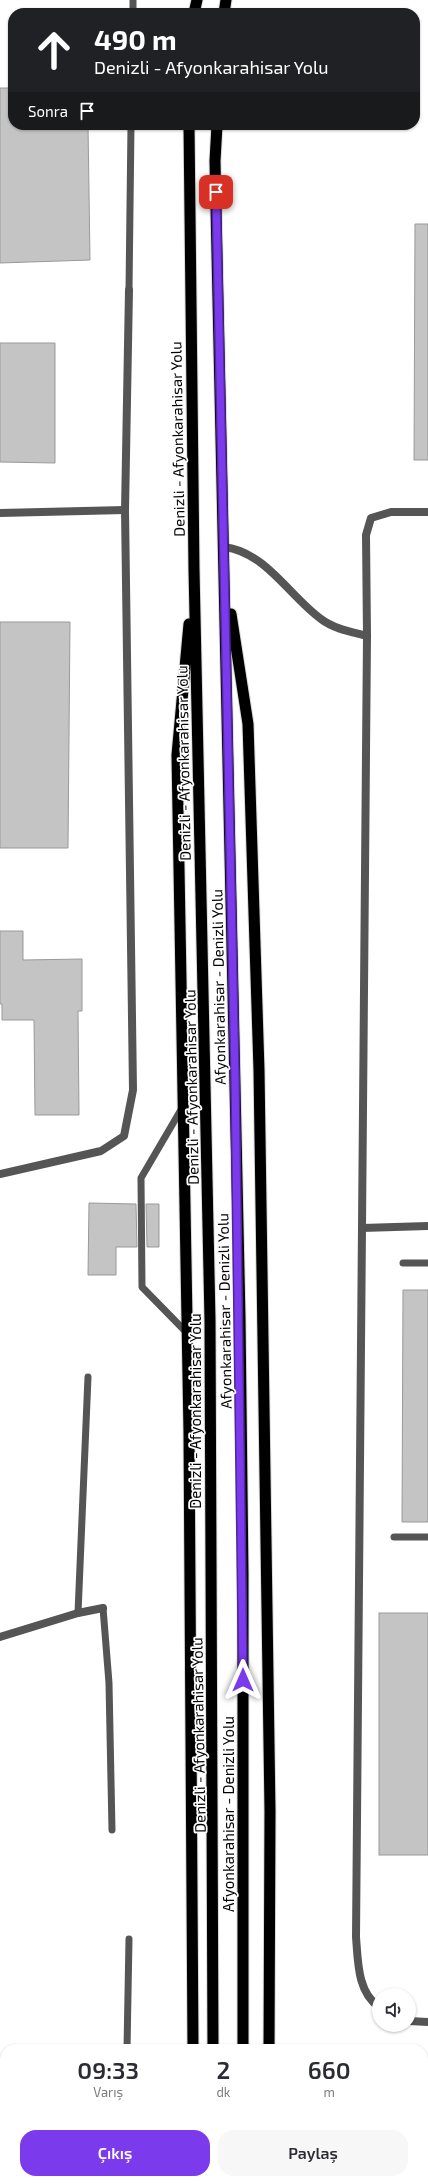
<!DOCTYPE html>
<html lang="tr">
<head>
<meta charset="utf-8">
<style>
	:root { --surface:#fff; --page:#f7f7f7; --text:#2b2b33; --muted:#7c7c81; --accent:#7c3aed }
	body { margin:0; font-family:"Exo 2",sans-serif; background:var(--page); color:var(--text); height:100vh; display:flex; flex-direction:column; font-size:15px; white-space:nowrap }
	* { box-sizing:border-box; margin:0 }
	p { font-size:13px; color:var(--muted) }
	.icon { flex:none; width:22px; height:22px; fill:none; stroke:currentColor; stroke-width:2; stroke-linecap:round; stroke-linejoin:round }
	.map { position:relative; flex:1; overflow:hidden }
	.sheet { position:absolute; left:0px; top:2044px; width:428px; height:140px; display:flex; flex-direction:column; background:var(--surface); border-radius:16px 16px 0 0; box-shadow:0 1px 3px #0004 }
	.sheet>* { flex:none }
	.hud { position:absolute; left:8px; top:8px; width:412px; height:122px; border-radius:16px; box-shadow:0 1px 3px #0004; background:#202124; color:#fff; overflow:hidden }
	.buttons { position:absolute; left:372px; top:1988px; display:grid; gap:8px }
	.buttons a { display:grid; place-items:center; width:44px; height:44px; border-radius:50%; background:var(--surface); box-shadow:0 1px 3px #0004; font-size:20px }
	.pin { position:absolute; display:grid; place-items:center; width:34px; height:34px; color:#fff; margin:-17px; border-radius:8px; box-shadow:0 2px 6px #0006 }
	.me { position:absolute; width:44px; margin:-22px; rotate:0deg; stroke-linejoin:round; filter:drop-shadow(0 0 3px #0008) }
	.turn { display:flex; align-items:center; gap:14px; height:84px; padding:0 20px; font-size:18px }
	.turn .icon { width:52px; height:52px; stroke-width:2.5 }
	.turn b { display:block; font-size:28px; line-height:34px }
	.then { display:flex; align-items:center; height:38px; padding:0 20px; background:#0003; gap:8px; font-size:15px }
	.eta { display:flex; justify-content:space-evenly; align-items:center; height:68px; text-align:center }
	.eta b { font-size:24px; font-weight:600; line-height:28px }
	.button { display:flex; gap:8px; margin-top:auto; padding:8px 20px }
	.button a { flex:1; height:46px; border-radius:16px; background:var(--accent); color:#fff; font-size:16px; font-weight:600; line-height:46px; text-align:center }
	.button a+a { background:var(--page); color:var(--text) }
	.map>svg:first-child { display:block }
	.building { fill:#c4c4c4; stroke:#999 }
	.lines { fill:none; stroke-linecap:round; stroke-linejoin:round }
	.trunk-casing { stroke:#dbdbdb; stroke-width:13 }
	.service { stroke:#555; stroke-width:7 }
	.minor { stroke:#555; stroke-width:8 }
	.trunk { stroke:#000; stroke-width:11 }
	.route-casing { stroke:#51269a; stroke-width:10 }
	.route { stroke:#7c3aed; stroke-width:7 }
	.labels { text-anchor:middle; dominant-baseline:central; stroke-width:3.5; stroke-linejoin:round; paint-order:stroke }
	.street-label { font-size:15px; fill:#000; stroke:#fff }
</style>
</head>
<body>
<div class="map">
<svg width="428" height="2184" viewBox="0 0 428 2184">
	<rect width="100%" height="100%" fill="#fff"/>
	<g class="building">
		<path d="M0,88H13V125H88L90,260L0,263Z"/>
		<path d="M415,224H428V460H414Z"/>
		<path d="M0,343H55V463L0,462Z"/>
		<path d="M0,622H70L68,848H0Z"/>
		<path d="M0,931H23V960L82,959V1011H78L79,1115H35L34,1020H2V1004H0Z"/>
		<path d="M89,1203L136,1204L137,1247H116V1275H88Z"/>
		<path d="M146,1204H159V1247H147Z"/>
		<path d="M403,1290H428V1522H402Z"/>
		<rect x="379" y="1613" width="49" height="242"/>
	</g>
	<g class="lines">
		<defs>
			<g id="trunk">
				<path d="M194,13L197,0"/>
				<path d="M224,13L226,0"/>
				<path d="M189,125L194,569L210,1320L213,2049"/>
				<path d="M217,125L215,161L240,1318L243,1574V2049"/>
				<path d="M231,614L248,724L259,1070L270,1811L269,2049"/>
				<path d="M189,624L177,755L189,1432L193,2049"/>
				<path d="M193,2179V2184"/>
				<path d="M245,2179V2184"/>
				<path d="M270,2179V2184"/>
				<path d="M213,2184V2179"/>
			</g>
		</defs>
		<use href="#trunk" class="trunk-casing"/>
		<g class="service">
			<path d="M133,13V0"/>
			<path d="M129,290L131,125"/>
			<path d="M182,1108L141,1178L142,1287L187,1333"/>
			<path d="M403,1263H428"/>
			<path d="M394,1537H428"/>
			<path d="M103,1608L109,1683L112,1830"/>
			<path d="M78,1613L88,1377"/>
			<path d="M127,2049L129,1939"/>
			<path d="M125,2184V2179"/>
		</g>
		<g class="minor">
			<path d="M0,513L125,510"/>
			<path d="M224,547C266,552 289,596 321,619C334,629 352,632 367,636"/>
			<path d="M0,1174L101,1151L124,1136L133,1090L125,510L129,290"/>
			<path d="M362,1228L428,1226"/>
			<path d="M0,1637L78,1613L103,1608"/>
			<path d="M379,2007C357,1992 358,1960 356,1937L367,636L366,535L371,518L391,512H428"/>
			<path d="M409,2021L428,2022"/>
		</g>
		<use href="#trunk" class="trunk"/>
	</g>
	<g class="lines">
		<defs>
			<path id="route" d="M216,192L235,1076L243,1680"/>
		</defs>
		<use href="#route" class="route-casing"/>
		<use href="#route" class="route"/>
	</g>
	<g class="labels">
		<g class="street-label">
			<text transform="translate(177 439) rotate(-91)">Denizli - Afyonkarahisar Yolu</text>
			<text transform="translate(183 763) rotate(-91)">Denizli - Afyonkarahisar Yolu</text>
			<text transform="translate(218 987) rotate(-91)">Afyonkarahisar - Denizli Yolu</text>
			<text transform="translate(191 1087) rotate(-91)">Denizli - Afyonkarahisar Yolu</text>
			<text transform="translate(224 1311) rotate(-91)">Afyonkarahisar - Denizli Yolu</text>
			<text transform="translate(195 1411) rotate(-90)">Denizli - Afyonkarahisar Yolu</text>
			<text transform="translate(198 1735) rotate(-91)">Denizli - Afyonkarahisar Yolu</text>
			<text transform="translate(228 1814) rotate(-90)">Afyonkarahisar - Denizli Yolu</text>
		</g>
	</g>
</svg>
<div class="buttons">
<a><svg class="icon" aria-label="sound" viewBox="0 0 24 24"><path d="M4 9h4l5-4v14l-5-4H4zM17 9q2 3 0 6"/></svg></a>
</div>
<div class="pin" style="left:216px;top:192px;background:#d93025"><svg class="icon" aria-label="arrive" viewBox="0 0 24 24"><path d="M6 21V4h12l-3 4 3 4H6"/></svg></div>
<svg class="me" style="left:243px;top:1680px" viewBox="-20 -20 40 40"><path d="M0-17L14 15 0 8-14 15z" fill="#7c3aed" stroke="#fff" stroke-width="4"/></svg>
<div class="hud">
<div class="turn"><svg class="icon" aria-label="ahead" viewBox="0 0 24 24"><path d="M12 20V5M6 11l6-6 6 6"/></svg><div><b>490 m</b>Denizli - Afyonkarahisar Yolu</div></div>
<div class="then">Sonra<svg class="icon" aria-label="arrive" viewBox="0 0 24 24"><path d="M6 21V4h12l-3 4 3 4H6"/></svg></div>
</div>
<section class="sheet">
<div class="eta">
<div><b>09:33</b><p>Varış</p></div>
<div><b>2</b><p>dk</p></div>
<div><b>660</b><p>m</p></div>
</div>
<div class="button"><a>Çıkış</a><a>Paylaş</a></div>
</section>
</div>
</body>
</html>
